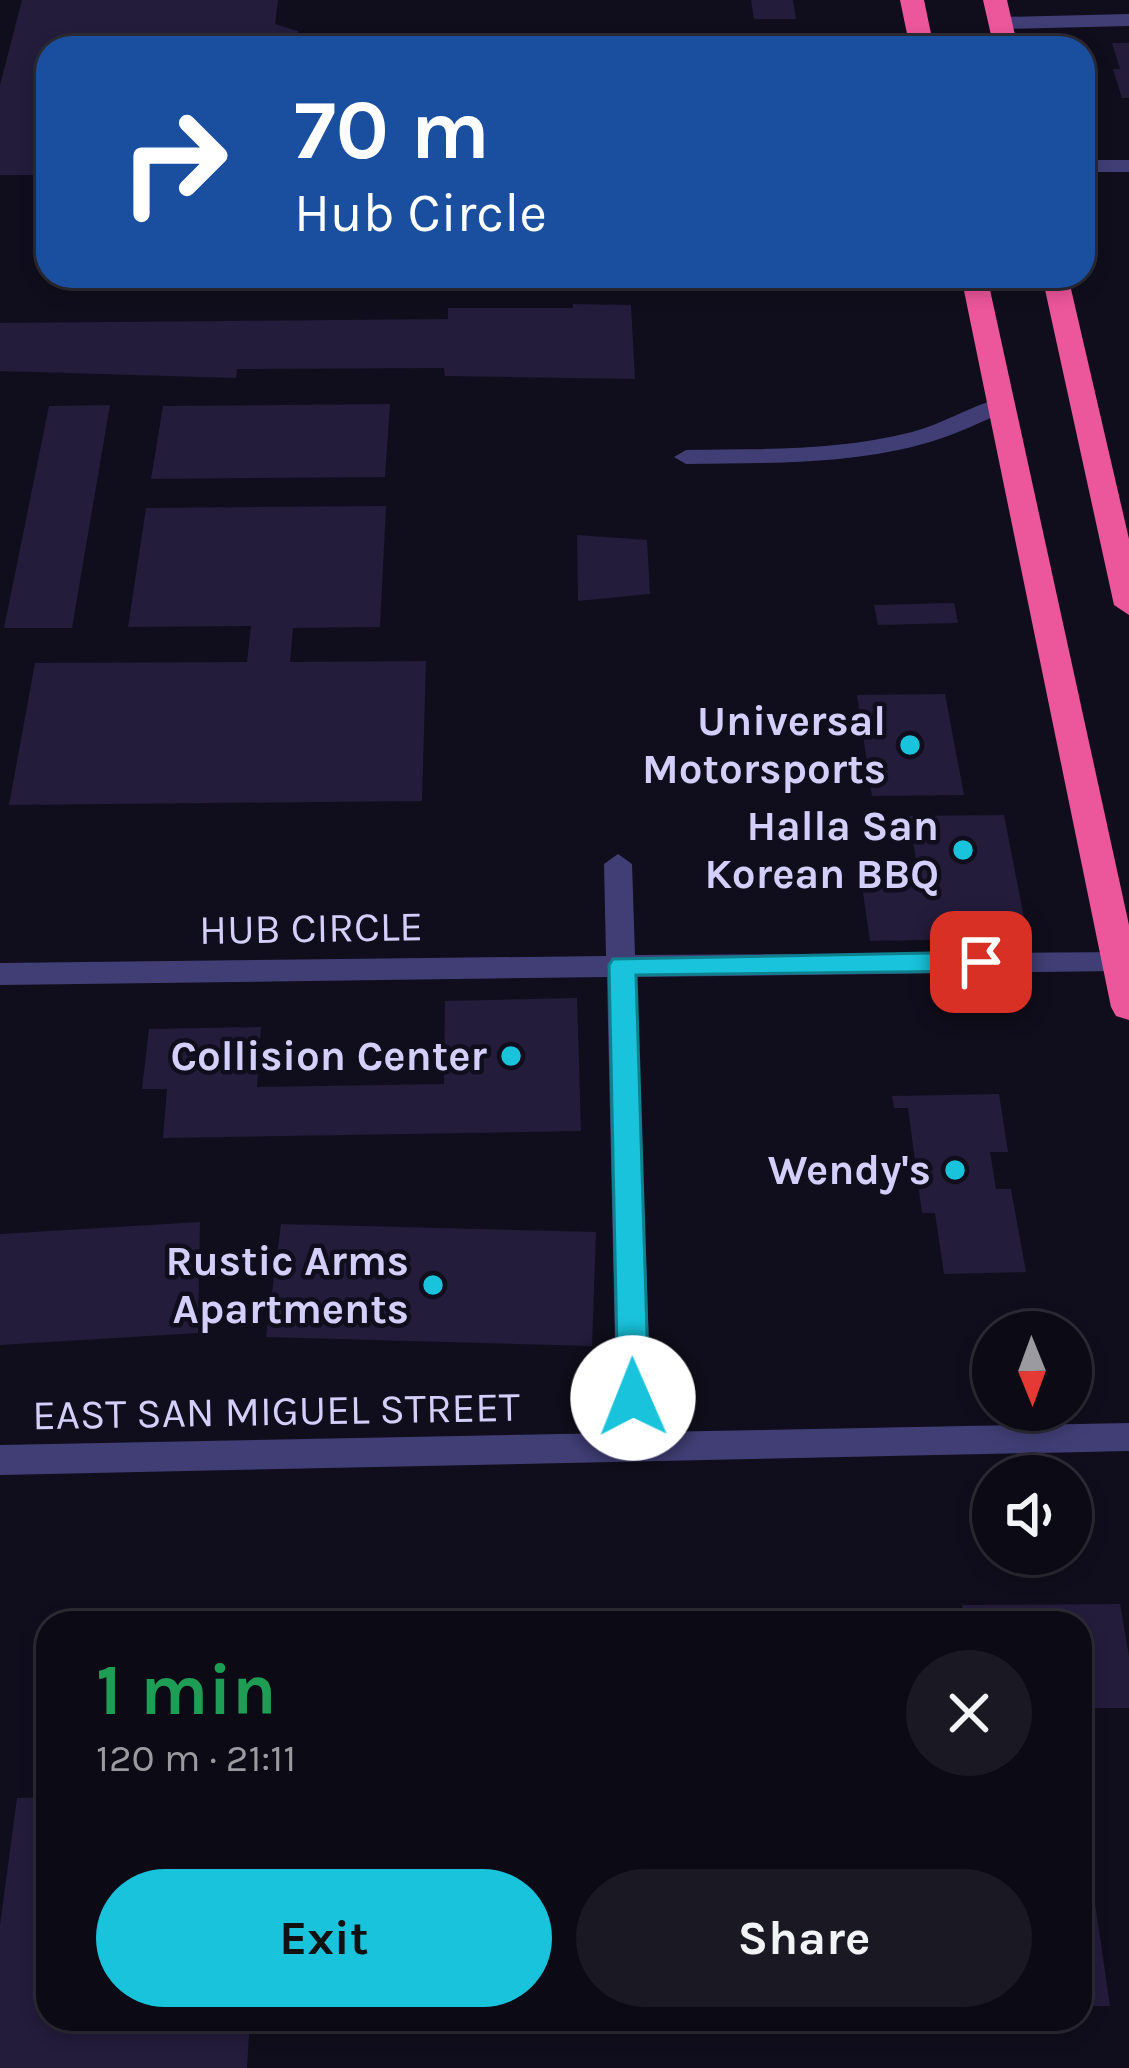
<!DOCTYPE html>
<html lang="en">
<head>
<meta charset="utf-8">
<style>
	:root { --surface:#0c0a15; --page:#1a1822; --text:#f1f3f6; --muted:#9a9aa0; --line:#2c2b34; --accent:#18c3db }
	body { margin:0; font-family:Karla,sans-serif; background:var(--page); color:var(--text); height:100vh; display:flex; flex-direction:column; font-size:45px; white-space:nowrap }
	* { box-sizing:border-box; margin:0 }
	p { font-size:39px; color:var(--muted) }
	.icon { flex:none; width:66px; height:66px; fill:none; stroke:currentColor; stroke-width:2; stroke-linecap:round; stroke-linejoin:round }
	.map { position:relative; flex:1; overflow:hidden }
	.sheet { position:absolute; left:36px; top:1611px; width:1056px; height:420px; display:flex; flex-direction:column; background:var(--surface); border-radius:36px; box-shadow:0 6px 18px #0003,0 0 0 3px var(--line) }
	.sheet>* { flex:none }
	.hud { position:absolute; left:36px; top:36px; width:1059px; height:252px; border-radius:36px; box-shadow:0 6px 18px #0003,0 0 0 3px var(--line); background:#1a4fa0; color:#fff; overflow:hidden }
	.needle { width:78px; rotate:179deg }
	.controls { position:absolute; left:972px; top:1311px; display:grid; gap:24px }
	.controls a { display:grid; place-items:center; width:120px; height:120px; border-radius:50%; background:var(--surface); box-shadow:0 6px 18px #0003,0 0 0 3px var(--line); font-size:60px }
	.pin { position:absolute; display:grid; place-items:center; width:102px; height:102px; color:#fff; margin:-51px; border-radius:24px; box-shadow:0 6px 18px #0006 }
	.me { position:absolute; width:132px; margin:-66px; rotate:359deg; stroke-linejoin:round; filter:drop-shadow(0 0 9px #0008) }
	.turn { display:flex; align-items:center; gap:42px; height:252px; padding:0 60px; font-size:54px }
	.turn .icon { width:156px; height:156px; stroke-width:2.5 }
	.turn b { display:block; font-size:84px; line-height:102px }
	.round { display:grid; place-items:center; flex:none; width:126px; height:126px; border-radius:63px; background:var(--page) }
	.headline { display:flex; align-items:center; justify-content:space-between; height:204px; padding:0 60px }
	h1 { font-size:72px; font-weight:700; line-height:90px; color:#1e9e55 }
	.primary-button { display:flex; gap:24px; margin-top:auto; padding:24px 60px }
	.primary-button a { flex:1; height:138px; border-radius:72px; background:var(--accent); color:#111; font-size:48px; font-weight:700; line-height:138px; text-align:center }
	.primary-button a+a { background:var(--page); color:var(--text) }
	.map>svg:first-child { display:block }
	.building { fill:#231c3b }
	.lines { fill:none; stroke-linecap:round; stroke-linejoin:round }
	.minor { fill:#413e76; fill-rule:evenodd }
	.highway { fill:#ec569b; fill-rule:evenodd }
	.route { fill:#18c3db; stroke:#107f8e; stroke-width:3 }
	.poi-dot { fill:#18c3db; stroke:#100e1c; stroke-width:4.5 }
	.labels { text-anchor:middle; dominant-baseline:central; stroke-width:9; stroke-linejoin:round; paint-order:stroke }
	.poi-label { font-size:42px; font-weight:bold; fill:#d4cefa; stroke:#100e1c; text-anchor:end }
	.street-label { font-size:42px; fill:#d4cefa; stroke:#100e1c }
</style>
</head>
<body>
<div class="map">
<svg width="1129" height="2068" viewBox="0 0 1129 2068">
	<rect width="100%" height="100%" fill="#100e1c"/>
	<g class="building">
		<path d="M22,0H278L275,24L298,31L296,48H48V175H0V85Z"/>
		<path d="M751,0H793L796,19H754Z"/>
		<path d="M1112,43H1129V98H1122L1113,69H1120Z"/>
		<path d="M573,304L631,305L635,379L445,376L444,368L237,369L236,378L0,371V323L448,319V308H573Z"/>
		<path d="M390,404L385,477L151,479L163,406Z"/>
		<path d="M110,405L72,628H4L49,406Z"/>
		<path d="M386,506L380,627L293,628L290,662L426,661L422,801L9,805L35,663L247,662L251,626L128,627L146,508Z"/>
		<path d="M577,535L647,540L650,594L578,601Z"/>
		<path d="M954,603L958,623L878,625L874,605Z"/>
		<path d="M945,694L964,795L872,796L857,695Z"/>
		<path d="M1004,815L1028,938L870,941L862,885L920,884L909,816Z"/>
		<path d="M577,998L581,1131L163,1138L167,1089H142L149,1029L261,1027L257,1087L444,1084L445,1001Z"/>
		<path d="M999,1094L1008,1152H990L996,1189H1011L1026,1272L944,1274L935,1213H922L908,1108H894L892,1096Z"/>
		<path d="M200,1222L198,1333L0,1345V1234Z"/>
		<path d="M281,1224L596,1232L592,1346L266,1337Z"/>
		<path d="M1120,1604L1129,1656V1708H1080V1623H965L962,1605Z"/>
		<path d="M683,1615L684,1623H391V1618Z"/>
		<path d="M48,1797V2019H250L247,2068H0V1925L17,1798Z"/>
		<path d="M1080,1820H1083L1110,2006H1080Z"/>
	</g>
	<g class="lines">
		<g class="minor">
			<path d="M1129,14V26L1000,29L990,23L1000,17Z"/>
			<rect x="1083" y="160" width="46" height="12"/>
			<path d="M1001,398L1013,405L1009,410C983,421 957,434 930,442C852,465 767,463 686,464L674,457L686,450C761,449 839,451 912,432C943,424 970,406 1001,398Z"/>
			<path d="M618,854L632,864L635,955L1129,952V968L1119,971L636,977L652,1432L1129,1423V1451L0,1475V1445L617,1433L607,977L0,985V963L606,956L604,864Z"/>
		</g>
		<g class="highway">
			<path d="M900,0H924L934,48H910Z"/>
			<path d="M983,0H1007L1018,48H994Z"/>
			<path d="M961,276H987L1129,925V1020L1116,1016L1111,1007Z"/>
			<path d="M1042,276H1068L1129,539V615L1114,605Z"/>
		</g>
	</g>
	<path class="route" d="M981,952L994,962L981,971L636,975L649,1398L644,1407L633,1411L622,1407L618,1398L609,965L613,959Z"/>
	<g class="poi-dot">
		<circle cx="910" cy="745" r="12"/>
		<circle cx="963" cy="850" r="12"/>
		<circle cx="511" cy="1056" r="12"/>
		<circle cx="955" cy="1170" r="12"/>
		<circle cx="433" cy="1285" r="12"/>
	</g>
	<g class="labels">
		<g class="poi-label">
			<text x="886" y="721">Universal<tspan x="886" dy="48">Motorsports</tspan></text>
			<text x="939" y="826">Halla San<tspan x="939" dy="48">Korean BBQ</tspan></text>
			<text x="487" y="1056">Collision Center</text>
			<text x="931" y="1170">Wendy's</text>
			<text x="409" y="1261">Rustic Arms<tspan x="409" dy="48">Apartments</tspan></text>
		</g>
		<g class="street-label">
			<text transform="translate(311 928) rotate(-1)">HUB CIRCLE</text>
			<text transform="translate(276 1411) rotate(-1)">EAST SAN MIGUEL STREET</text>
		</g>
	</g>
</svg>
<div class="controls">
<a><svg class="needle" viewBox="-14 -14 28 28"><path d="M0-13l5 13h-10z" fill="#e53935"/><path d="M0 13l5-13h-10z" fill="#9a9aa0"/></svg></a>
<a><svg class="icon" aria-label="sound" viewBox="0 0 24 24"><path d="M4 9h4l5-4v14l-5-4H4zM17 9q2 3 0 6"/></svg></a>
</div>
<div class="pin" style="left:981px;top:962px;background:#d93025"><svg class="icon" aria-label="arrive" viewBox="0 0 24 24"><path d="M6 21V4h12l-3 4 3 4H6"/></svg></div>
<svg class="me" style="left:633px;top:1398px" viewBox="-20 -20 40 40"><circle r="19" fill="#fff"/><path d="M0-13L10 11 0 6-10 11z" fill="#18c3db"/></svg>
<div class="hud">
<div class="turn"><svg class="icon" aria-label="right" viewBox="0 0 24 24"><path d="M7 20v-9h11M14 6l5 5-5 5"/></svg><div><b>70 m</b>Hub Circle</div></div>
</div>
<section class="sheet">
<div class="headline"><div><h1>1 min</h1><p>120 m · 21:11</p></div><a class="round"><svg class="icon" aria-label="close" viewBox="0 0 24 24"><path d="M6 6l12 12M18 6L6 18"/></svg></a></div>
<div class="primary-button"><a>Exit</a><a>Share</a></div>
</section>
</div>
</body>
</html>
